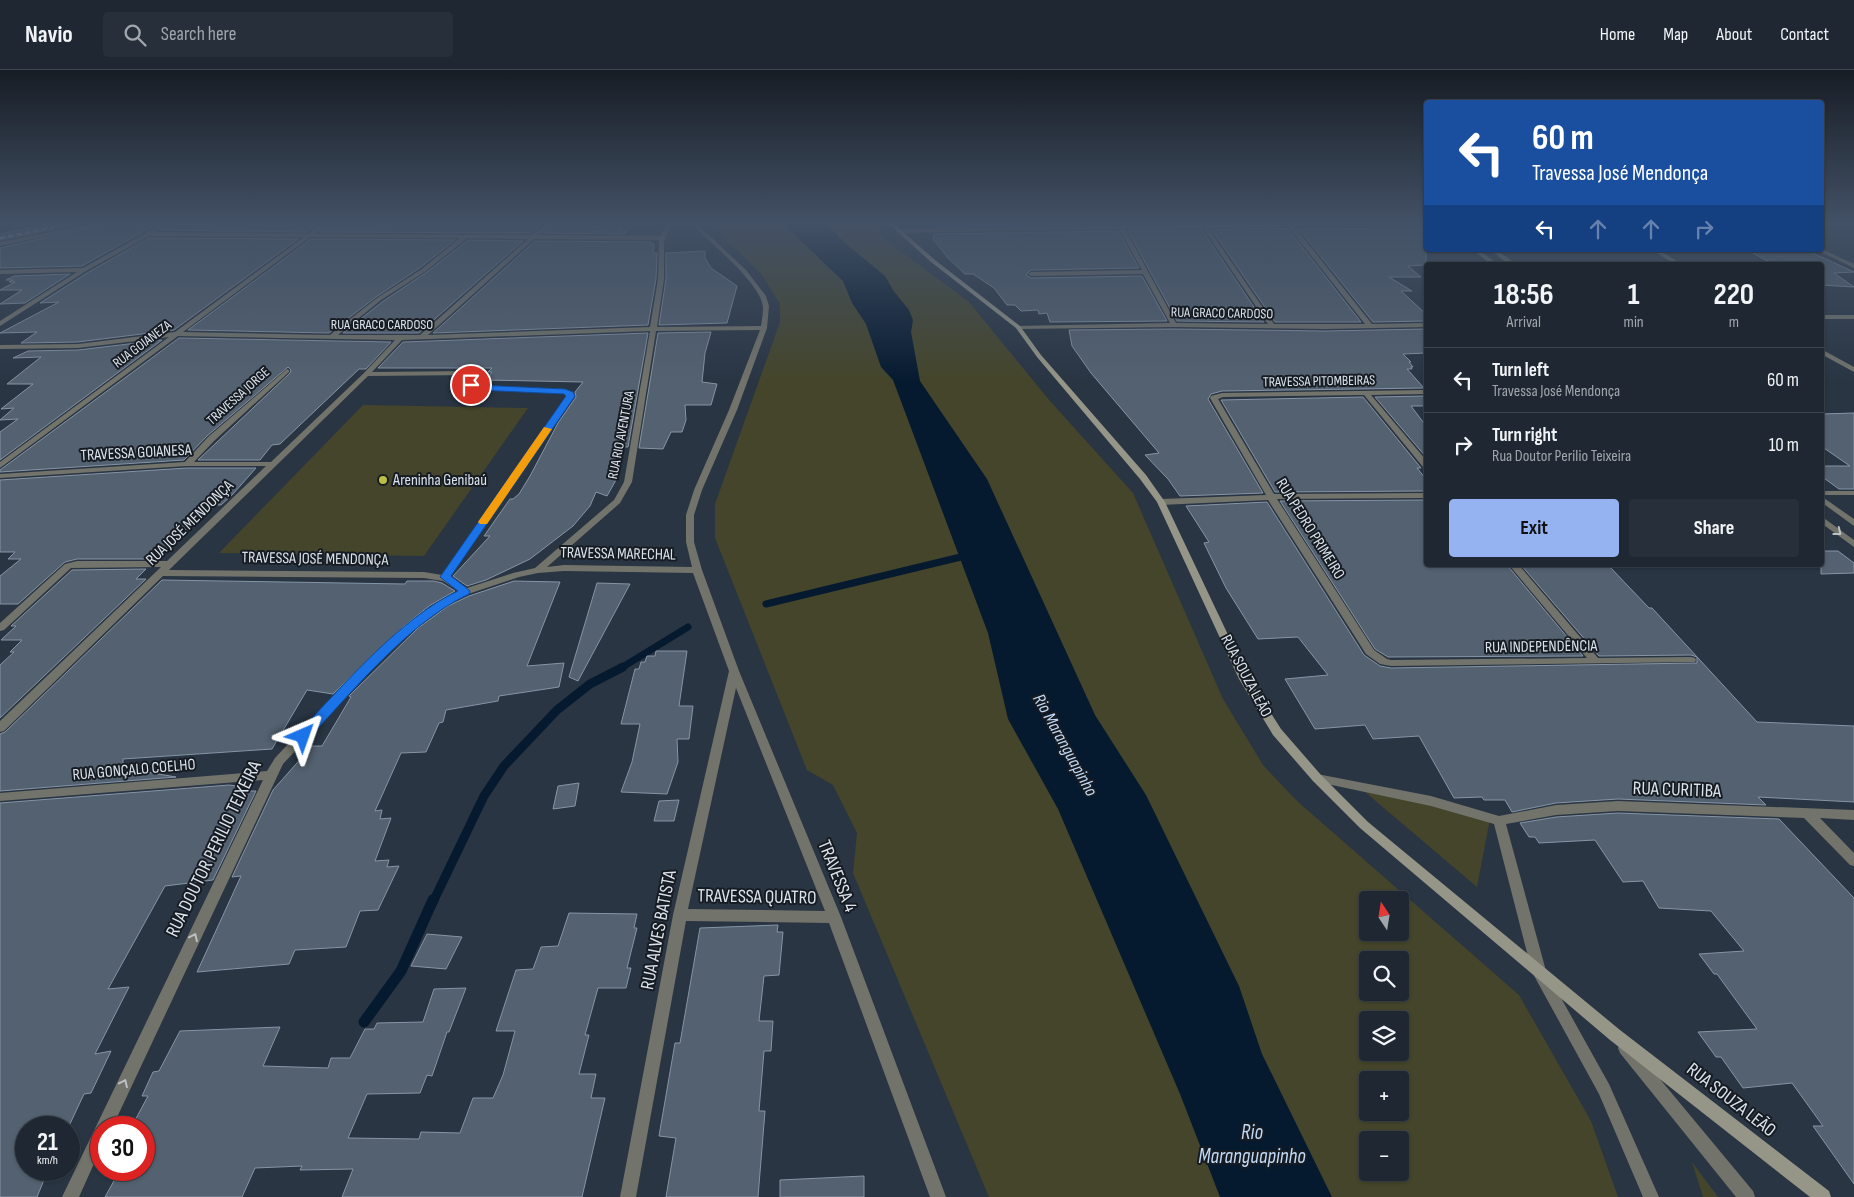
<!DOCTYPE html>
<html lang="en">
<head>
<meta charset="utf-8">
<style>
	:root { --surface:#1f2832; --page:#27303a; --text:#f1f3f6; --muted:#a1a6ac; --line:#3c444d; --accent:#95b2f1 }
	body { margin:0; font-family:"Sofia Sans Condensed",sans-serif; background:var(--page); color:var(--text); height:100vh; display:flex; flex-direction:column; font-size:19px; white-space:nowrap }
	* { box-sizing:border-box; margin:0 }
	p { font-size:16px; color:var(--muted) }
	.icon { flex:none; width:28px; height:28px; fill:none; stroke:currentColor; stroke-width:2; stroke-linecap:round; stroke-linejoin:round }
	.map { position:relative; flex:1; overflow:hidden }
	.side { position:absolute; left:1424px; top:192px; width:400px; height:305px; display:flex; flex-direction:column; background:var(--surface); border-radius:5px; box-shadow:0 1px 4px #0004,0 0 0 1px var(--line) }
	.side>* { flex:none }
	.top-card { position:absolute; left:1424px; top:30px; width:400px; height:152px; border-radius:5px; box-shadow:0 1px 4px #0004,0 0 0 1px var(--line); background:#1a4fa0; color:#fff; overflow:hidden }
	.needle { width:32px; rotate:348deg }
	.controls { position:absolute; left:1359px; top:821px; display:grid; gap:10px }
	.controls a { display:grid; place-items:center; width:50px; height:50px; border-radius:5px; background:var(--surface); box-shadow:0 1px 4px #0004,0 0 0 1px var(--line); font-size:25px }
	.speed { position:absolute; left:15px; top:1046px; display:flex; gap:10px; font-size:25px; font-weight:700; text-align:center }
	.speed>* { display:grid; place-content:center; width:65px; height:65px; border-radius:50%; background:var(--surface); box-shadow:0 1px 4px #0004,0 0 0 1px var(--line); line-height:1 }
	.speed small { font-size:12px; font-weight:400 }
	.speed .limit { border:8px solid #d22; background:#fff; color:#111 }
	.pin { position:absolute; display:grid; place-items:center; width:42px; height:42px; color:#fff; margin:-21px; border:2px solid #fff; border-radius:50%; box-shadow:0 1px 5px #0007 }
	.me { position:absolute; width:55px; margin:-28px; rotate:43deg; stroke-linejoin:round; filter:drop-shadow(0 0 4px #0008) }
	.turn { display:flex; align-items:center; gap:18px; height:105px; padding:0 25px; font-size:22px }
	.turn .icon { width:65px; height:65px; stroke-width:2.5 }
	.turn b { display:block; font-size:35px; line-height:42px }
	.lanes { display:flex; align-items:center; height:48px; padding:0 25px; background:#0003; justify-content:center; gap:25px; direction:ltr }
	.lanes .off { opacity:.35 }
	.eta { display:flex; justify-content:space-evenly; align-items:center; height:85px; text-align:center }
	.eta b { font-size:30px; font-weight:700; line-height:35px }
	.cta { display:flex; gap:10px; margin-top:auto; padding:10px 25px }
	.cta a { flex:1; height:58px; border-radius:5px; background:var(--accent); color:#111; font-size:20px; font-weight:700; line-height:58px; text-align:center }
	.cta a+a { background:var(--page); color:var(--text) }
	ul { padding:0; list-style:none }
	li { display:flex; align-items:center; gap:15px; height:65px; padding:0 25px; border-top:1px solid var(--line) }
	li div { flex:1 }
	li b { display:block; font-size:19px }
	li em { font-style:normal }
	header { display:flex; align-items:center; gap:30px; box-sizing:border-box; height:70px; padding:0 25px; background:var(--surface); border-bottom:1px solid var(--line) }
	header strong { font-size:24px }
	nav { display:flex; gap:28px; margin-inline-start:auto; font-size:18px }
	.search { width:350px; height:45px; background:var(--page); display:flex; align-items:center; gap:12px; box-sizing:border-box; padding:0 18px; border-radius:5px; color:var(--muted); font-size:19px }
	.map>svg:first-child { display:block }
	.green { fill:#44452a; fill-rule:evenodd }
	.water { fill:#061a2f }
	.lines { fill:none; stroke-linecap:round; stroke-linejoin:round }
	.stream-far2 { stroke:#061a2f; stroke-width:7 }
	.stream-far1 { stroke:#061a2f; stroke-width:9 }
	.stream { stroke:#061a2f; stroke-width:11 }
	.building { fill:#536170; stroke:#8694a5 }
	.minor { fill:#72736a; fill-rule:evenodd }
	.secondary { fill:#959688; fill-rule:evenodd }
	.rail { stroke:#c7cfd9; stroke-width:2; stroke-dasharray:5.5 3; stroke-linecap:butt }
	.oneway { stroke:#bcc1c5 }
	.route { fill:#1a73e8; stroke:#114b97 }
	.slow { fill:#f59e0b }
	.poi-dot { fill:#bdbf43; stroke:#171c23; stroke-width:2 }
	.labels { text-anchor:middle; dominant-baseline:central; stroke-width:4; stroke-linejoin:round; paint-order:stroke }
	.far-street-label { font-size:14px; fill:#dbe3ec; stroke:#171c23 }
	.street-label { font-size:16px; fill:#dbe3ec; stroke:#171c23 }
	.poi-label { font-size:16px; fill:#dbe3ec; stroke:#171c23; text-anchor:start }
	.water-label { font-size:18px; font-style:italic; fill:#c0d9f6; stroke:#171c23 }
	.near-street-label { font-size:19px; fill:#dbe3ec; stroke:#171c23 }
	.near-water-label { font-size:21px; font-style:italic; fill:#c0d9f6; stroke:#171c23 }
</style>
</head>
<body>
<header>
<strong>Navio</strong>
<div class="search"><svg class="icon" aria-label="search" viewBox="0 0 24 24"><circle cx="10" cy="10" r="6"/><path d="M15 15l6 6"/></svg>Search here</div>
<nav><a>Home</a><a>Map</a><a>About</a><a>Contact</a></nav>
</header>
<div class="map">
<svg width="1854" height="1127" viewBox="0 0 1854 1127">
	<rect width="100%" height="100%" fill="#293543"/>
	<g class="green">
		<path d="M711,154H872L884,169L969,232L1050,331L1133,423L1223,629L1263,695L1297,731L1519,925L1591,1051L1618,1127H989L853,803L857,763L833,715L807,700L715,468V434L780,252V234L762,205ZM1368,830H1400V862H1368ZM1368,890H1400V922H1368ZM1368,950H1400V982H1368ZM1368,1010H1400V1042H1368ZM1368,1070H1400V1102H1368Z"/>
		<path d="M363,335L528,338L424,486L219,483Z"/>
		<path d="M1358,716L1490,749L1477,817Z"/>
		<path d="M1692,1092L1718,1127H1703Z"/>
	</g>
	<path class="water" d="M783,154H826L845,173L885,206L893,220L909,240L913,250L911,262L920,311L987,409L1095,645L1146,725L1239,916L1262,984L1332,1127H1220L1180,1024L1058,739L1008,649L988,563L893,310L881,297L866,254L852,233L843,211Z"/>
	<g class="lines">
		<g class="stream-far2">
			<path d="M766,534L969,485"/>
			<path d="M621,598L688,557"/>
		</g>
		<path class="stream-far1" d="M433,832L484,726L504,696L557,640L590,614L623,597"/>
		<path class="stream" d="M364,952L401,901L433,830"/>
	</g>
	<g class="building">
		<path d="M49,154H78L0,170V164Z"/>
		<path d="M104,154H157L82,196L0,198V178Z"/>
		<path d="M170,154H317L307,162L161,160Z"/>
		<path d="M328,154H542L531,163L319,162Z"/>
		<path d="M554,154H588L586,157L622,155L619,160H627L625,164L544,163Z"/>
		<path d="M935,154H1075L934,157Z"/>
		<path d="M1270,158L1288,159L1361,252H1275L1212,160Z"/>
		<path d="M1426,158V195L1408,196L1421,207H1389L1412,221H1401L1426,244V251L1373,252L1299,159Z"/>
		<path d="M1202,160L1264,252L1177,251L1128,161Z"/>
		<path d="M1118,161L1139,198L1031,200L1026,205L1031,208L1142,206L1167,251L1050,252L1047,243L1039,244L1038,240L1021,241L1015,235H1007L994,218L973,204H965L948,188L933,169L934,164Z"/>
		<path d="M149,168L298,169L174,260L78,272L21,273L37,262L0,263L59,232L40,233L87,203Z"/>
		<path d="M311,169L455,170L421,197L376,227L329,263L188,260Z"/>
		<path d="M468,170L523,171L419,263H343L382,232L427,202Z"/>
		<path d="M535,171L651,172V174H654L653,183H657L656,209L648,255L433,263Z"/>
		<path d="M1747,180H1806L1854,202L1834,203L1854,217L1821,215V195H1775Z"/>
		<path d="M705,181V188L711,198L737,216L727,253L659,255L666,209V183Z"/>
		<path d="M70,204L25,233L0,234L22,220H0L15,212H9L13,210H6L14,206Z"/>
		<path d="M1174,259L1325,261L1426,259V283L1403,284L1411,292H1409L1413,297H1411L1412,299H1407L1424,318L1222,321L1211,324L1208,329L1263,423L1180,426L1168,409L1145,385L1159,383L1091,303L1072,276L1069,260Z"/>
		<path d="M711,262L705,283L702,312L717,314L711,335H685L686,350L682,362H671L663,379L639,378L658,263Z"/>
		<path d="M648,263L628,377H621L616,410L607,426L596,422L590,436L573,456L530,489L486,510L467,516L453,506L490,466H484L510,429H513L519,424L530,406L558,353L576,327L575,322L583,312L486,310L492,302H488L492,298H378L403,272Z"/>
		<path d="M179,268L391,272L366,299H359L280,374L272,375L260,390H198L290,303L291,300L288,297L207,366L184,390L0,402V400Z"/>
		<path d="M162,270L0,390V362L18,349L0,350L14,338L1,339L33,314H7L41,287L13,288L28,281L78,280Z"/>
		<path d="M1426,326V336H1411L1426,356V387L1375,327Z"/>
		<path d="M1363,327L1421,398H1417L1426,409V421L1275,422L1221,330Z"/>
		<path d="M1854,343V419H1839L1821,406V396H1850L1821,376V344Z"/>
		<path d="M187,398H256L233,424L221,435H215L156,489H77L65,492L18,534H0V506L21,489H8L15,482H0V410Z"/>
		<path d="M1426,430V495H1507L1583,586L1388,587L1375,579L1280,431Z"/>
		<path d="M1267,432L1364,585L1380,596L1391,598L1697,593V587L1691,585L1599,586L1521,495H1608L1649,538H1652L1757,652L1854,656V732L1758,727L1766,735L1618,729L1556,733L1512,742L1505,730H1484L1482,727L1454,728L1419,666L1373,669L1365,655L1315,659L1285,609L1328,605L1298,567L1258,569L1226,518L1204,473L1209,472L1186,436Z"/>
		<path d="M1821,481H1838L1854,493V503L1821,504Z"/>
		<path d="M146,499L136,509H146L0,648V595L14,582H10L22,570H1L16,556H11L72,500Z"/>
		<path d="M162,510L405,514L407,511H434L442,513L455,521L429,536L403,557L333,624L307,620L272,679L123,689V698L176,707L0,721V664L5,662Z"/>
		<path d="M514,511L560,512L527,596L564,593L559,617L499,626L498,631L446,640L443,652L439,653L426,682L401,683L375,741L382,740L380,749L391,748L375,791L389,790L387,797L399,796L378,840L360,841L346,877L295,880L289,894L197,902L241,806L232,807L273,720L312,676H322L351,627L349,626L418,558L448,536L469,526Z"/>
		<path d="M597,513L630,514L578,611L569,607Z"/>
		<path d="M656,581H687L679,636H693L689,669H677L678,692L667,724L621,722L632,692L640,654H621L635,599H639L641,592H645L647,586H655Z"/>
		<path d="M579,713L575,736L553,739L558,716Z"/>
		<path d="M229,715L245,717L246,721H256L213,810L165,816L108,919L129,917L95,984L111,981L91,1023L84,1024L68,1058H26V1100H48L37,1127H0V733Z"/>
		<path d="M679,730L674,751H654L659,731Z"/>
		<path d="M1618,743L1779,749L1854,828V1114L1813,1056H1823L1792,1013L1743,1018L1721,987H1716L1698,962L1757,959L1717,904H1714L1699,884L1744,881L1711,841L1659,838L1643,811L1623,812L1595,770L1539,773L1535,767H1529L1520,753L1556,747Z"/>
		<path d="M569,843L637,844L634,858H637L627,898H631L626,918H598L585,965H589L579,1004H596L591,1028H605L582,1127H342L353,1099L300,1100L302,1096L255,1098L242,1127H105L120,1100H144V1058H131L148,1026H142L153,1002L159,1001L180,961L280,957L263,996L328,998L331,988H350L365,959H374L377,953L423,952L434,919L466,918L449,962H447L432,1006L427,1005L420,1023L367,1024L348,1068L419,1069L421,1062L460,1063L473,1028H493L503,1005L515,961H496L516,900L533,899L541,877L558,876Z"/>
		<path d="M778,855L777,862H783L779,905L764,906L759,951H773L771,981H764L759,1041H765L758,1127H666L676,1068L659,1066L675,973H680L700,858Z"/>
		<path d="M427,864L462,867L446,899L411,896Z"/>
		<path d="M864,1106V1127H780V1110Z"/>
	</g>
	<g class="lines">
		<g class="minor">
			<path d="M90,154H102L0,176V172Z"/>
			<path d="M162,154H168L155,162L308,164L320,154H326L314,164L532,165L546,154H552L539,165L661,166L666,154H671L664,172V209L657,257L761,256C762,250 763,243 763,237C761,213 709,172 692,154H697L746,200L766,226L769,236L767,258L737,340L702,420L694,445V472L702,500L739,601L841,847L946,1127H930L829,853L686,851L636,1127H620L673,845L729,601L693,503L564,501L538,503L519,507L468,524L447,534L417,557L370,601L283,694L112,1058H101V1078L79,1127H62L263,710L0,731V723L267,701L275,688C312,649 348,609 388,573C410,553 432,534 459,521L443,511L424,508L163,506L4,661L0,662V651L161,497L71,498L4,560L0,561V553L65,494L77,491H167L266,396H187L0,408V404L185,392L208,367L287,299L289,300V302L214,371L194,392H271L364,303L395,270L178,266L0,398V392L169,267L78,278L0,279V275L78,274L175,262L304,167L149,166L86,201L0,256V251L77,202L0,204V200L83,198ZM310,167L460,168L422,199L377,228L330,265L183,262ZM467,168L528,169L420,265H338L381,230L426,201ZM534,169L659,170L658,209L650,257L428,265ZM760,260L729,340L694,420L686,445V472L692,497L564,495L547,497L620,433L632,412L656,261ZM650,261L624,412L614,430L535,498L513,503L467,518L450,507L574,326V323L565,319L476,315L480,304L471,301L372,302L402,270ZM471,305L474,307L468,313V317L472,319L564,323L566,326L442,505L424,502L169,500L368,306ZM736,618L825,841L688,839Z"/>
			<path d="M1222,154H1347L1294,156L1372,254L1426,253V257L1325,259L1174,257L1018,259L1016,258V256L1170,253L1143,204L1031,206L1028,204L1031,202L1142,200L1119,159L899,163L896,161L899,159ZM1288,156L1365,254H1274L1208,158ZM1203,158L1268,254L1176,253L1125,159Z"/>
			<path d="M1821,179L1854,194V198L1817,180Z"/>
			<path d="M1473,180H1479L1499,195H1492Z"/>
			<path d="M1490,180H1497L1517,195H1510Z"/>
			<path d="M1652,180H1659L1683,195H1676Z"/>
			<rect x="1821" y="245" width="33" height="4"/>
			<path d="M1821,279L1854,297V302L1821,284Z"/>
			<path d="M1426,320V324L1371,325L1426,390V397H1423L1364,325L1223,327L1218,329L1274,424L1426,423V428L1277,429L1374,580L1387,589L1391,590L1587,588L1509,495H1519L1598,588L1691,587L1695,588L1696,590L1695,592L1391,596L1380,594L1366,584L1268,430L1161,435L1157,432L1161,429L1266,425L1210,328L1211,326L1222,323Z"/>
			<rect x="1821" y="421" width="33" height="4"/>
			<path d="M1821,426L1854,449V456L1821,432Z"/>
			<path d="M1821,446L1854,470V477L1821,453Z"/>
			<path d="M1317,704L1431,726L1499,746L1556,735L1618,731L1854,740V750L1820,748L1854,783V796L1850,795L1804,748L1618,741L1556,745L1506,754L1546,901L1609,1014L1659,1127H1643L1599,1024L1532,902L1494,754L1431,736L1313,711L1311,708L1313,705Z"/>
			<path d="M1625,971L1630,973L1753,1121L1755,1127H1736L1620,983L1618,978L1620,973Z"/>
		</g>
		<path class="secondary" d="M889,154H894L935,190L1020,256L1041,285L1146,405L1165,432L1249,609L1281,659L1321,705L1368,752L1620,960L1829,1121L1831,1127H1810L1610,970L1360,758L1313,711L1273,665L1239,609L1157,432L1140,409L1037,287L1016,258L931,192Z"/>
		<path class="rail" d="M0,168L68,154"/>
	</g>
	<defs><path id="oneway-chevron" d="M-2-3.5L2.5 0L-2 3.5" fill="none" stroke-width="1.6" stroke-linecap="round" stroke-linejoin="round" transform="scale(1.25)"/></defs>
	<g class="oneway">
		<use href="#oneway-chevron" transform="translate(1838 462) rotate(38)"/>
		<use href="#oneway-chevron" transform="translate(194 867) rotate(-65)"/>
		<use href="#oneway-chevron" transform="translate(124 1013) rotate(-65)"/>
	</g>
	<linearGradient id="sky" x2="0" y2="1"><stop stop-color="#171d25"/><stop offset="0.49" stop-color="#435166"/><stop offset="1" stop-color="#435166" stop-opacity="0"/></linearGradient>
	<rect width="1854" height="312" fill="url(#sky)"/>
	<path class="route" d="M471,313L477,315L565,319L573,322L575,326L451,506L469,520L470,522L469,524C409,552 353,621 308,669H298L297,666L298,663C342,617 401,547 458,521L440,507L566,326L564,324L476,320L467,315Z"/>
	<path class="slow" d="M544,357L552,359L487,454H480L478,452Z"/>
	<circle class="poi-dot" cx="383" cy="410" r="5"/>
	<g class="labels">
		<g class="far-street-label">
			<text transform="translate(1222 243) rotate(1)">RUA GRACO CARDOSO</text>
			<text x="382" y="254">RUA GRACO CARDOSO</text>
			<text transform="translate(142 274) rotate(-37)">RUA GOIANEZA</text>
			<text transform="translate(1319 311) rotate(-1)">TRAVESSA PITOMBEIRAS</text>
			<text transform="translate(238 326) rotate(-42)">TRAVESSA JORGE</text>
			<text transform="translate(621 365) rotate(-79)">RUA RIO AVENTURA</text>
		</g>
		<g class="street-label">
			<text transform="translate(136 383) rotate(-3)">TRAVESSA GOIANESA</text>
			<text transform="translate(190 453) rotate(-44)">RUA JOSÉ MENDONÇA</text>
			<text transform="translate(1310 459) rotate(58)">RUA PEDRO PRIMEIRO</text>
			<text transform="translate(618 484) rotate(1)">TRAVESSA MARECHAL</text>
			<text transform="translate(315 489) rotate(1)">TRAVESSA JOSÉ MENDONÇA</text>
			<text transform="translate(1541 577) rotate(-1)">RUA INDEPENDÊNCIA</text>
			<text transform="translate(1246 606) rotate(62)">RUA SOUZA LEÃO</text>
			<text transform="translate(134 700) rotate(-5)">RUA GONÇALO COELHO</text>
		</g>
		<g class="poi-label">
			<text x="393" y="410">Areninha Genibaú</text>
		</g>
		<g class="water-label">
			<text transform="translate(1065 675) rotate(61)">Rio Maranguapinho</text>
		</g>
		<g class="near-street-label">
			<text transform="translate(1677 720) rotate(2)">RUA CURITIBA</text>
			<text transform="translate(214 779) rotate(-64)">RUA DOUTOR PERILIO TEIXEIRA</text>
			<text transform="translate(837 806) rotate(68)">TRAVESSA 4</text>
			<text transform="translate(757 827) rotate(1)">TRAVESSA QUATRO</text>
			<text transform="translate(659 860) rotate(-79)">RUA ALVES BATISTA</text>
			<text transform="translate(1731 1030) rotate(38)">RUA SOUZA LEÃO</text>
		</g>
		<g class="near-water-label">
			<text x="1252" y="1062">Rio<tspan x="1252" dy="24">Maranguapinho</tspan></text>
		</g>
	</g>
</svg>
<div class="controls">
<a><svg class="needle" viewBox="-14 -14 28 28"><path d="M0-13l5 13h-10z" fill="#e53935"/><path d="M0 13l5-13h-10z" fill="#a1a6ac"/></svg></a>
<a><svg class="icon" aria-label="search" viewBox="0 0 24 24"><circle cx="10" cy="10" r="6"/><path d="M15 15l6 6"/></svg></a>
<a><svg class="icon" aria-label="layers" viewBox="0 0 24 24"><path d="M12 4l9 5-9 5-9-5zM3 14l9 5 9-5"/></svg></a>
<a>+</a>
<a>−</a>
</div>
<div class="speed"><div>21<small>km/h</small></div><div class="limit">30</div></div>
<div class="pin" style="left:471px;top:315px;background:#d93025"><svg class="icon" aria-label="arrive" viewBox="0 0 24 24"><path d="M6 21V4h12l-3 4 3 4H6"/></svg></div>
<svg class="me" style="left:303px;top:666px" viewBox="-20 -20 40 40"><path d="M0-17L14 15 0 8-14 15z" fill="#1a73e8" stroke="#fff" stroke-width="4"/></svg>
<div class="top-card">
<div class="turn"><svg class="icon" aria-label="left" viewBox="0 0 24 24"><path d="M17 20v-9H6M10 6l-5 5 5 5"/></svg><div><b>60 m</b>Travessa José Mendonça</div></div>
<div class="lanes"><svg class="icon" aria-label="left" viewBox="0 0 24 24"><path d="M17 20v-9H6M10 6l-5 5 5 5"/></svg><svg class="icon off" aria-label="ahead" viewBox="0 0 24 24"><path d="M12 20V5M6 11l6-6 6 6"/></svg><svg class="icon off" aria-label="ahead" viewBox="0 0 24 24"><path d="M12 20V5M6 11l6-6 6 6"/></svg><svg class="icon off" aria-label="right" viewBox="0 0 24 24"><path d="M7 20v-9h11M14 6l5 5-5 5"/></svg></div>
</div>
<section class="side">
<div class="eta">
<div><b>18:56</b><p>Arrival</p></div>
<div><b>1</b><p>min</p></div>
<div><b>220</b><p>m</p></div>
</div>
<ul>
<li><svg class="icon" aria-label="left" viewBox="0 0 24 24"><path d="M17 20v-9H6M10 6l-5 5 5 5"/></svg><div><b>Turn left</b><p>Travessa José Mendonça</p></div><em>60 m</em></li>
<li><svg class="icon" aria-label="right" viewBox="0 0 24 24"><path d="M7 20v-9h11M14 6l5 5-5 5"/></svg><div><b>Turn right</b><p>Rua Doutor Perilio Teixeira</p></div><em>10 m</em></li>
</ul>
<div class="cta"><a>Exit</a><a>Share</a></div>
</section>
</div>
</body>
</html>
